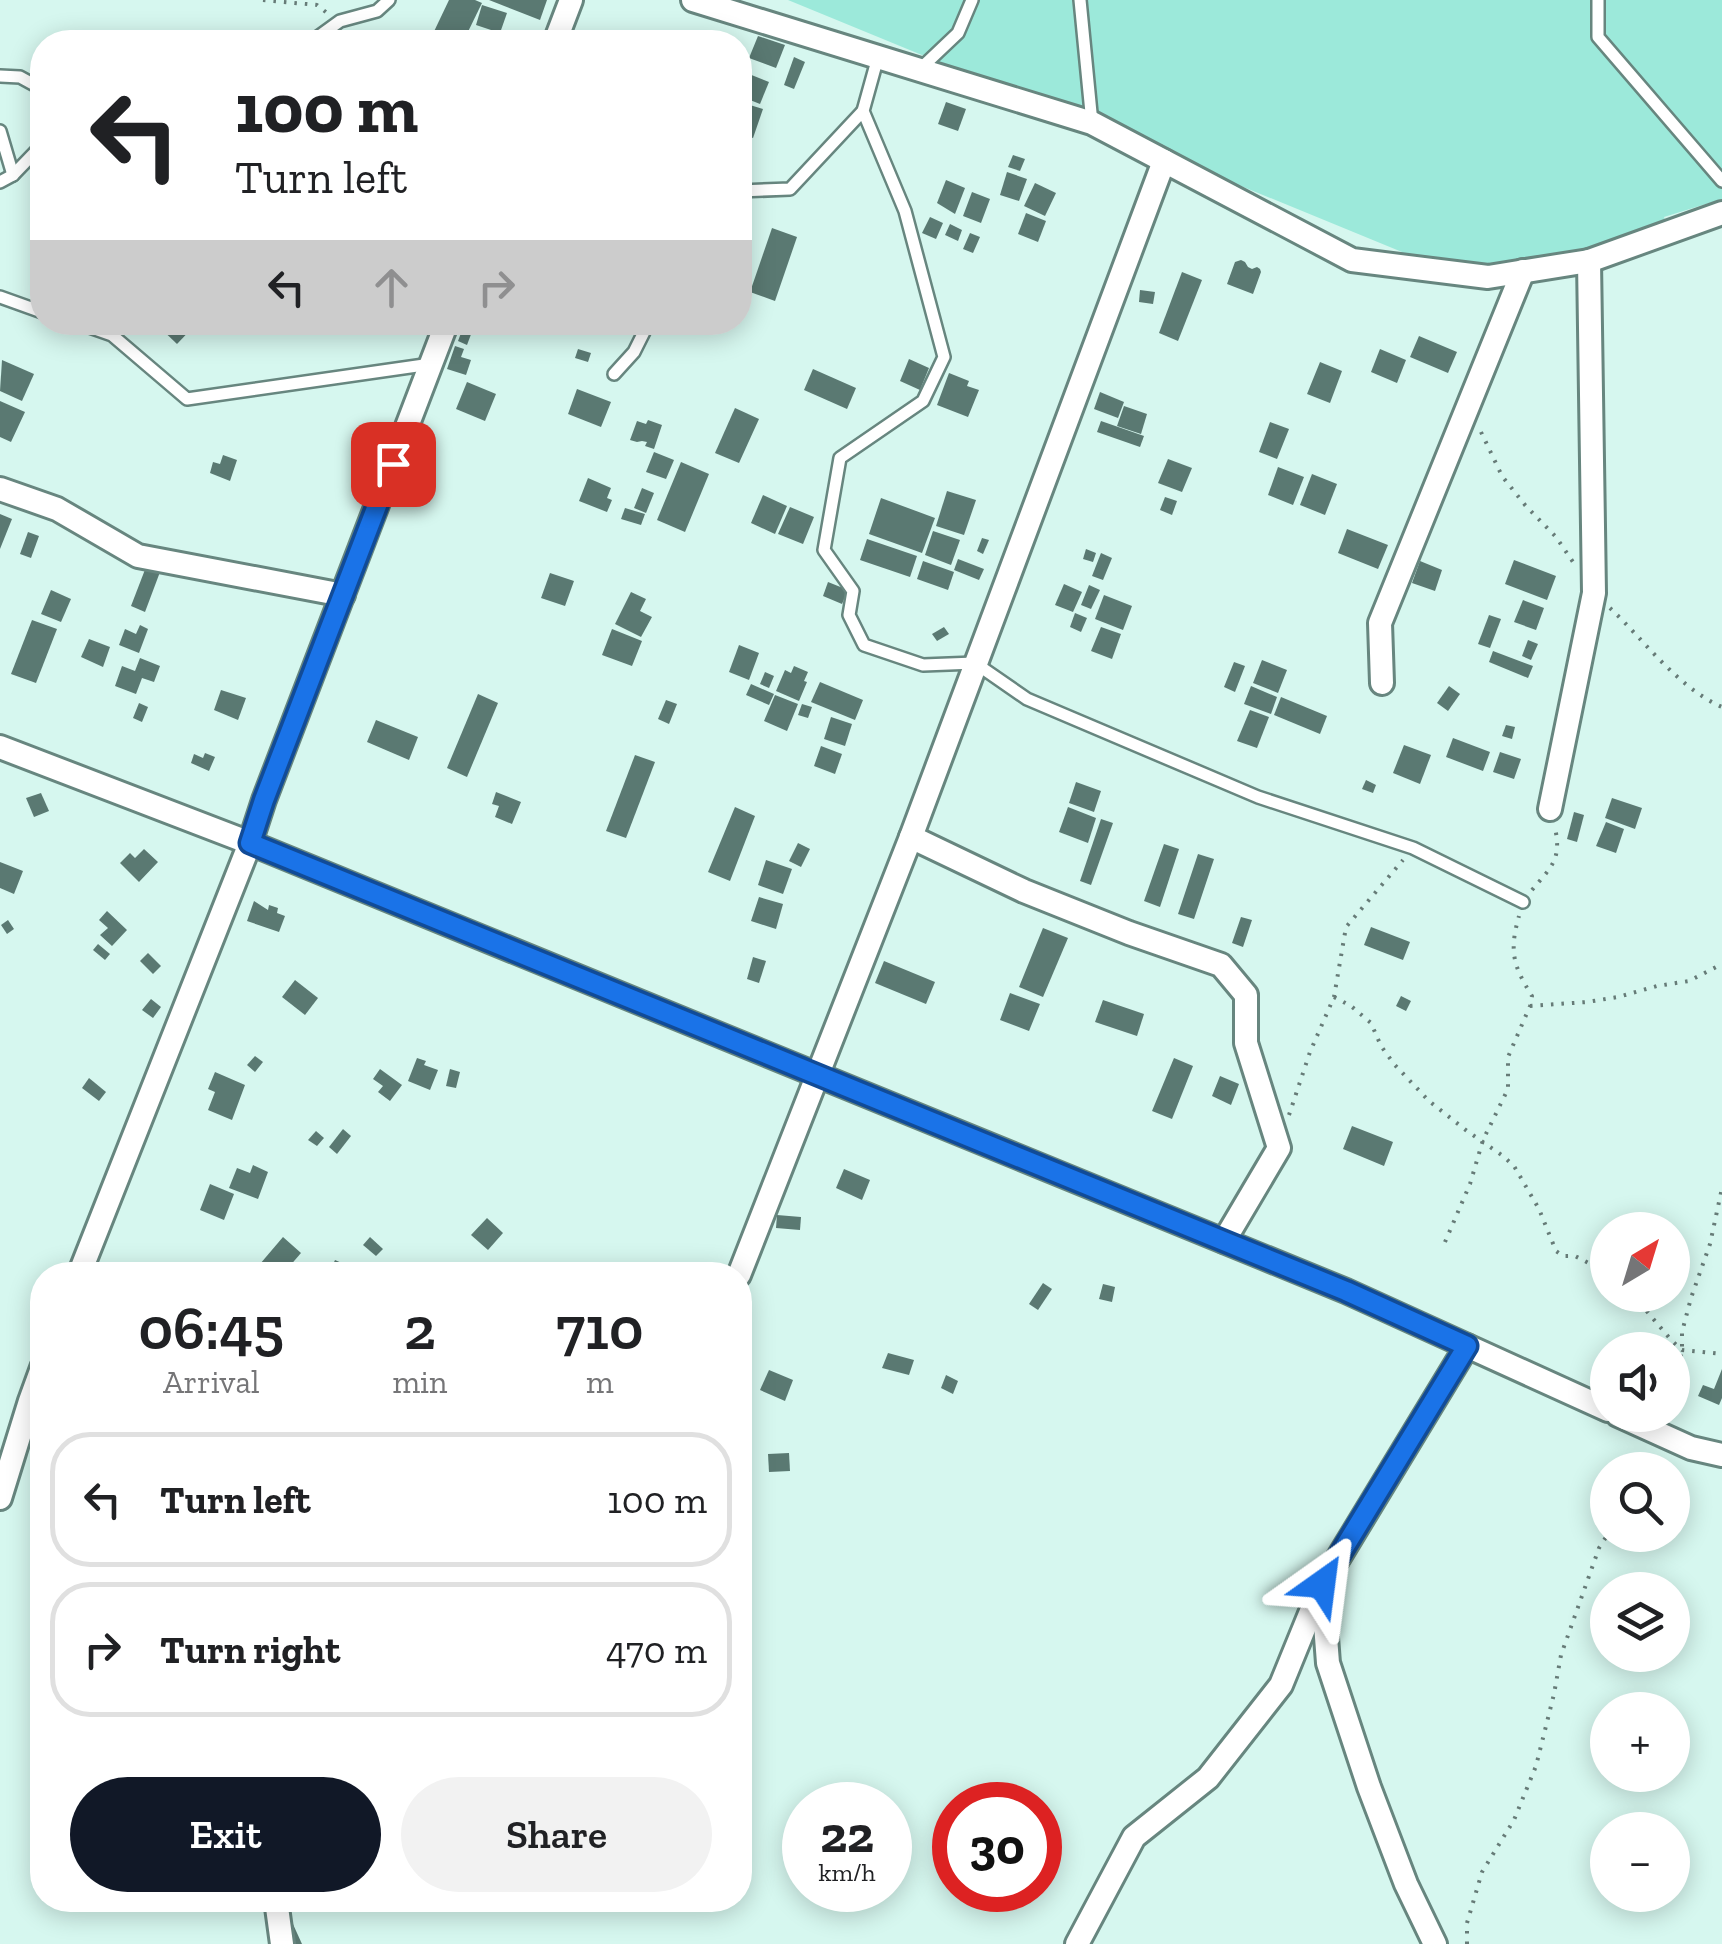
<!DOCTYPE html>
<html lang="en">
<head>
<meta charset="utf-8">
<style>
	:root { --surface:#fff; --page:#f2f2f2; --text:#202124; --muted:#757577; --line:#e0e0e0; --accent:#111827 }
	body { margin:0; font-family:"Zilla Slab",serif; background:var(--page); color:var(--text); height:100vh; display:flex; flex-direction:column; font-size:38px; white-space:nowrap }
	* { box-sizing:border-box; margin:0 }
	p { font-size:32px; color:var(--muted) }
	.icon { flex:none; width:55px; height:55px; fill:none; stroke:currentColor; stroke-width:2; stroke-linecap:round; stroke-linejoin:round }
	.map { position:relative; flex:1; overflow:hidden }
	.drawer { position:absolute; left:30px; top:1262px; width:722px; height:650px; display:flex; flex-direction:column; background:var(--surface); border-radius:40px; box-shadow:0 5px 25px #0003 }
	.drawer>* { flex:none }
	.banner { position:absolute; left:30px; top:30px; width:722px; height:305px; border-radius:40px; box-shadow:0 5px 25px #0003; background:#fff; color:var(--text); overflow:hidden }
	.needle { width:65px; rotate:38deg }
	.controls { position:absolute; left:1590px; top:1212px; display:grid; gap:20px }
	.controls a { display:grid; place-items:center; width:100px; height:100px; border-radius:50%; background:var(--surface); box-shadow:0 5px 25px #0003; font-size:50px }
	.speed { position:absolute; left:782px; top:1782px; display:flex; gap:20px; font-size:50px; font-weight:700; text-align:center }
	.speed>* { display:grid; place-content:center; width:130px; height:130px; border-radius:50%; background:var(--surface); box-shadow:0 5px 25px #0003; line-height:1 }
	.speed small { font-size:25px; font-weight:400 }
	.speed .limit { border:15px solid #d22; background:#fff; color:#111 }
	.pin { position:absolute; display:grid; place-items:center; width:85px; height:85px; color:#fff; margin:-42px; border-radius:20px; box-shadow:0 5px 15px #0006 }
	.me { position:absolute; width:110px; margin:-55px; rotate:31deg; stroke-linejoin:round; filter:drop-shadow(0 0 8px #0008) }
	.turn { display:flex; align-items:center; gap:35px; height:210px; padding:0 40px; font-size:45px }
	.turn .icon { width:130px; height:130px; stroke-width:2.5 }
	.turn b { display:block; font-size:70px; line-height:85px }
	.lanes { display:flex; align-items:center; height:95px; padding:0 40px; background:#0003; justify-content:center; gap:50px; direction:ltr }
	.lanes .off { opacity:.35 }
	.eta { display:flex; justify-content:space-evenly; align-items:center; height:170px; text-align:center }
	.eta b { font-size:60px; font-weight:600; line-height:70px }
	.button { display:flex; gap:20px; margin-top:auto; padding:20px 40px }
	.button a { flex:1; height:115px; border-radius:60px; background:var(--accent); color:#fff; font-size:40px; font-weight:600; line-height:115px; text-align:center }
	.button a+a { background:var(--page); color:var(--text) }
	ul { padding:0; list-style:none }
	li { display:flex; align-items:center; gap:30px; height:135px; margin:0 20px 15px; padding:0 20px; border:5px solid var(--line); border-radius:40px }
	li div { flex:1 }
	li b { display:block; font-size:38px }
	li em { font-style:normal }
	.map>svg:first-child { display:block }
	.green { fill:#9ce9da }
	.building { fill:#5a7972 }
	.lines { fill:none; stroke-linecap:round; stroke-linejoin:round }
	.lane-casing { stroke:#67867f; stroke-width:16 }
	.street-casing { stroke:#67867f; stroke-width:28 }
	.path { stroke:#667b77; stroke-width:4; stroke-dasharray:2.5 8; stroke-linecap:butt }
	.lane { stroke:#fff; stroke-width:11 }
	.street { stroke:#fff; stroke-width:22 }
	.route-casing { stroke:#114b97; stroke-width:25 }
	.route { stroke:#1a73e8; stroke-width:18 }
</style>
</head>
<body>
<div class="map">
<svg width="1722" height="1944" viewBox="0 0 1722 1944">
	<rect width="100%" height="100%" fill="#d6f7ef"/>
	<path class="green" d="M788,0H1722V199L1664,217L1669,232L1488,277L1410,267L1402,252Z"/>
	<g class="building">
		<path d="M449,0H475L482,3L463,42H429Z"/>
		<path d="M489,0H547L540,20Z"/>
		<path d="M482,5L507,13L500,33L476,25Z"/>
		<path d="M758,36L785,45L776,68L749,58Z"/>
		<path d="M794,57L805,62L794,89L784,85Z"/>
		<path d="M744,72L769,82L760,104L740,96V82Z"/>
		<path d="M740,102L763,109L753,138L740,134Z"/>
		<path d="M946,102L966,109L958,131L938,124Z"/>
		<path d="M1013,155L1025,159L1020,171L1008,167Z"/>
		<path d="M1007,172L1027,179L1019,201L1000,195Z"/>
		<path d="M946,180L965,188L955,214L937,203Z"/>
		<path d="M1035,183L1056,193L1045,216L1024,206Z"/>
		<path d="M972,192L990,199L981,223L963,216Z"/>
		<path d="M1026,213L1046,221L1038,242L1018,234Z"/>
		<path d="M930,217L943,223L936,239L922,233Z"/>
		<path d="M950,224L962,230L958,241L945,235Z"/>
		<path d="M772,228L797,237L775,301L750,292Z"/>
		<path d="M970,233L980,237L973,253L963,249Z"/>
		<path d="M1241,260L1245,262L1248,267L1252,269L1257,267L1260,269L1261,272L1253,294L1227,284L1235,262Z"/>
		<path d="M1182,272L1202,280L1178,341L1159,333Z"/>
		<path d="M1140,290L1155,292L1153,304L1139,302Z"/>
		<path d="M154,322H198L177,344Z"/>
		<path d="M464,325L473,329L467,345L458,341Z"/>
		<path d="M1419,336L1457,352L1448,373L1410,357Z"/>
		<path d="M455,346L464,349L461,357L471,360L466,375L447,369Z"/>
		<path d="M578,349L591,353L588,362L575,358Z"/>
		<path d="M1380,349L1406,360L1397,383L1371,372Z"/>
		<path d="M909,359L929,368L920,390L900,381Z"/>
		<path d="M2,360L34,374L22,401L0,391Z"/>
		<path d="M1320,362L1342,371L1330,403L1307,394Z"/>
		<path d="M813,369L856,388L847,409L804,390Z"/>
		<path d="M949,373L969,381L967,386L979,390L968,417L937,405Z"/>
		<path d="M467,382L496,394L485,421L456,409Z"/>
		<path d="M577,389L611,402L601,427L568,414Z"/>
		<path d="M1100,392L1124,402L1118,418L1094,409Z"/>
		<path d="M0,401L25,412L11,442L0,437Z"/>
		<path d="M1124,406L1147,414L1141,434L1117,426Z"/>
		<path d="M735,408L759,419L739,463L715,453Z"/>
		<path d="M648,420L662,425L654,449L645,446L647,442L642,441L637,442L630,440L637,421L646,424Z"/>
		<path d="M1101,421L1144,436L1140,447L1097,432Z"/>
		<path d="M1270,422L1289,429L1277,459L1259,452Z"/>
		<path d="M654,452L674,460L666,479L646,472Z"/>
		<path d="M223,455L237,460L230,481L210,473L213,462L220,464Z"/>
		<path d="M1168,459L1192,468L1182,492L1158,483Z"/>
		<path d="M681,462L709,474L685,532L657,520Z"/>
		<path d="M1278,467L1304,477L1293,505L1268,495Z"/>
		<path d="M1312,474L1337,484L1325,515L1300,505Z"/>
		<path d="M588,478L611,488L607,498L612,500L607,512L579,501Z"/>
		<path d="M642,488L654,493L646,513L634,508Z"/>
		<path d="M947,491L976,500L964,535L936,526Z"/>
		<path d="M763,495L787,506L775,534L751,523Z"/>
		<path d="M1165,497L1177,501L1172,515L1160,510Z"/>
		<path d="M881,498L935,518L922,553L869,534Z"/>
		<path d="M790,507L814,517L803,544L778,534Z"/>
		<path d="M625,508L645,514L641,525L621,519Z"/>
		<path d="M0,514L12,519L0,549Z"/>
		<path d="M1347,529L1388,545L1378,569L1338,553Z"/>
		<path d="M933,531L960,540L951,565L925,555Z"/>
		<path d="M28,532L39,536L31,558L20,554Z"/>
		<path d="M982,538L989,540L983,554L977,551Z"/>
		<path d="M867,539L917,556L910,577L860,560Z"/>
		<path d="M1086,549L1096,553L1093,562L1083,559Z"/>
		<path d="M1101,553L1112,558L1103,580L1092,576Z"/>
		<path d="M958,559L984,569L979,580L954,570Z"/>
		<path d="M1514,560L1556,576L1547,600L1505,584Z"/>
		<path d="M923,561L954,572L948,590L917,579Z"/>
		<path d="M1420,561L1442,570L1435,591L1412,583Z"/>
		<path d="M146,567L160,572L145,612L131,606Z"/>
		<path d="M550,573L574,581L565,606L541,598Z"/>
		<path d="M828,582L848,590L842,604L823,596Z"/>
		<path d="M1064,584L1082,592L1073,612L1055,605Z"/>
		<path d="M1089,585L1100,590L1091,609L1081,605Z"/>
		<path d="M51,590L71,599L61,622L41,614Z"/>
		<path d="M631,592L646,599L640,611L652,617L641,637L615,624Z"/>
		<path d="M1104,595L1132,606L1123,630L1095,619Z"/>
		<path d="M1523,600L1544,608L1536,630L1514,622Z"/>
		<path d="M1075,613L1087,618L1081,632L1070,627Z"/>
		<path d="M1489,615L1501,619L1490,648L1478,644Z"/>
		<path d="M32,620L57,629L36,683L11,674Z"/>
		<path d="M140,625L148,629L139,653L119,645L125,629L136,634Z"/>
		<path d="M944,627L949,634L937,641L932,634Z"/>
		<path d="M1101,627L1121,634L1112,659L1091,651Z"/>
		<path d="M612,629L642,641L632,666L602,655Z"/>
		<path d="M89,639L110,647L103,667L81,657Z"/>
		<path d="M1528,640L1538,644L1531,660L1522,656Z"/>
		<path d="M739,645L759,653L749,680L729,672Z"/>
		<path d="M1493,651L1533,666L1528,678L1489,662Z"/>
		<path d="M140,658L160,666L154,682L142,678L136,694L115,686L122,666L135,671Z"/>
		<path d="M1262,660L1287,670L1278,693L1253,683Z"/>
		<path d="M1234,662L1245,666L1235,692L1224,687Z"/>
		<path d="M794,666L808,672L804,681L807,682L799,701L776,691L785,670L791,673Z"/>
		<path d="M765,672L774,676L769,688L760,684Z"/>
		<path d="M820,682L863,700L855,720L811,702Z"/>
		<path d="M751,684L774,694L769,705L746,695Z"/>
		<path d="M1251,686L1277,697L1271,714L1244,704Z"/>
		<path d="M1449,686L1460,694L1448,711L1437,703Z"/>
		<path d="M221,690L246,698L238,720L214,710Z"/>
		<path d="M478,694L498,703L467,777L447,768Z"/>
		<path d="M775,695L798,704L787,731L764,721Z"/>
		<path d="M1281,697L1327,716L1320,734L1274,715Z"/>
		<path d="M666,700L677,704L669,724L658,719Z"/>
		<path d="M139,703L148,707L142,722L133,718Z"/>
		<path d="M802,704L812,707L808,718L798,715Z"/>
		<path d="M1250,710L1269,717L1257,748L1237,741Z"/>
		<path d="M831,717L852,724L845,746L824,739Z"/>
		<path d="M376,720L418,737L409,760L367,742Z"/>
		<path d="M1506,725L1515,727L1512,739L1502,736Z"/>
		<path d="M1453,738L1490,752L1483,771L1446,757Z"/>
		<path d="M1404,745L1431,755L1420,784L1393,773Z"/>
		<path d="M821,746L842,754L835,774L814,766Z"/>
		<path d="M1500,752L1521,759L1514,779L1493,772Z"/>
		<path d="M205,753L215,757L209,771L191,763L194,754L203,758Z"/>
		<path d="M635,755L655,762L626,838L606,831Z"/>
		<path d="M1366,780L1376,785L1373,793L1362,789Z"/>
		<path d="M1076,782L1101,791L1094,812L1069,803Z"/>
		<path d="M496,792L521,802L512,824L495,817L499,806L492,804Z"/>
		<path d="M41,793L49,811L34,817L26,798Z"/>
		<path d="M1612,798L1642,808L1635,829L1605,818Z"/>
		<path d="M735,807L755,816L730,881L708,872Z"/>
		<path d="M1068,807L1096,818L1088,843L1059,832Z"/>
		<path d="M1574,812L1584,815L1577,842L1567,839Z"/>
		<path d="M1101,819L1113,823L1091,885L1080,881Z"/>
		<path d="M1606,822L1624,829L1616,853L1596,846Z"/>
		<path d="M798,843L810,849L801,867L789,861Z"/>
		<path d="M1164,844L1179,849L1160,907L1144,901Z"/>
		<path d="M144,849L158,862L139,882L120,863L130,853L135,858Z"/>
		<path d="M1198,854L1214,859L1194,919L1178,914Z"/>
		<path d="M766,860L792,869L783,894L758,885Z"/>
		<path d="M0,862L23,871L14,894L0,888Z"/>
		<path d="M759,897L783,904L776,929L751,921Z"/>
		<path d="M254,901L268,910L269,905L278,908L277,913L285,916L279,932L247,921Z"/>
		<path d="M107,911L127,930L112,946L100,935L108,928L99,920Z"/>
		<path d="M1241,917L1252,920L1243,947L1232,943Z"/>
		<path d="M8,920L14,929L7,934L1,925Z"/>
		<path d="M1371,927L1410,942L1403,960L1364,945Z"/>
		<path d="M1043,928L1068,938L1043,997L1019,987Z"/>
		<path d="M98,944L110,954L105,960L93,950Z"/>
		<path d="M148,953L161,966L153,974L140,961Z"/>
		<path d="M753,957L766,961L759,983L747,979Z"/>
		<path d="M884,961L935,982L926,1004L875,983Z"/>
		<path d="M295,980L318,998L305,1015L282,997Z"/>
		<path d="M1010,993L1040,1004L1029,1031L1000,1020Z"/>
		<path d="M1401,996L1411,1001L1406,1011L1396,1006Z"/>
		<path d="M151,999L161,1007L153,1018L142,1010Z"/>
		<path d="M1103,1000L1144,1014L1137,1036L1095,1022Z"/>
		<path d="M255,1056L263,1062L255,1072L247,1065Z"/>
		<path d="M417,1058L426,1061L424,1065L438,1070L430,1090L408,1081Z"/>
		<path d="M1174,1058L1193,1066L1172,1119L1152,1111Z"/>
		<path d="M380,1069L402,1085L390,1101L378,1092L383,1086L373,1079Z"/>
		<path d="M450,1069L460,1072L456,1088L446,1086Z"/>
		<path d="M215,1072L245,1085L232,1120L208,1110L215,1092L208,1089Z"/>
		<path d="M1220,1076L1239,1084L1231,1105L1212,1096Z"/>
		<path d="M89,1078L106,1092L99,1101L82,1088Z"/>
		<path d="M1352,1126L1393,1142L1384,1166L1343,1149Z"/>
		<path d="M343,1129L351,1136L337,1154L329,1147Z"/>
		<path d="M316,1131L324,1138L317,1146L308,1140Z"/>
		<path d="M253,1165L268,1172L258,1199L229,1188L237,1168L250,1173Z"/>
		<path d="M844,1169L870,1180L862,1200L836,1188Z"/>
		<path d="M210,1184L234,1194L224,1220L200,1210Z"/>
		<path d="M777,1215L801,1217L800,1230L776,1228Z"/>
		<path d="M487,1218L503,1233L488,1250L471,1235Z"/>
		<path d="M283,1237L301,1253L282,1275H273L260,1264Z"/>
		<path d="M370,1237L383,1249L376,1256L363,1245Z"/>
		<path d="M335,1260L353,1268L350,1275H328Z"/>
		<path d="M378,1262L390,1275H378L371,1268Z"/>
		<path d="M253,1265L265,1275H250L247,1272Z"/>
		<path d="M1043,1283L1052,1289L1038,1310L1029,1304Z"/>
		<path d="M1103,1284L1115,1287L1112,1302L1099,1299Z"/>
		<path d="M888,1353L914,1360L909,1375L882,1368Z"/>
		<path d="M1722,1369V1398L1719,1405L1698,1396L1703,1385L1714,1389Z"/>
		<path d="M769,1370L793,1380L785,1401L760,1390Z"/>
		<path d="M946,1375L958,1381L953,1394L941,1388Z"/>
		<path d="M789,1453L790,1471L769,1472L768,1454Z"/>
		<path d="M292,1922L302,1944H290L282,1926Z"/>
	</g>
	<g class="lines">
		<defs>
			<g id="lane">
				<path d="M1080,0L1092,123"/>
				<path d="M1598,0V37L1722,181"/>
				<path d="M311,42L340,21L377,11L389,0"/>
				<path d="M878,57L863,111L905,211L944,357L923,401L840,458L824,550L853,591L849,615L864,645L923,665L975,663L1027,699L1258,797L1413,848L1523,902"/>
				<path d="M919,70L958,33L972,0"/>
				<path d="M0,76L20,77L42,89"/>
				<path d="M0,131L13,175"/>
				<path d="M0,182L13,175L42,145"/>
				<path d="M740,191L790,189L863,111"/>
				<path d="M0,297L42,312"/>
				<path d="M75,322L112,335L187,399L431,364"/>
				<path d="M614,374L634,352L649,322"/>
			</g>
			<g id="street">
				<path d="M693,0L1092,123L1352,260L1488,277L1589,261L1722,213"/>
				<path d="M555,42L571,0"/>
				<path d="M0,489L57,509L138,556L343,595"/>
				<path d="M1382,683L1380,623L1523,271"/>
				<path d="M0,747L250,843L1346,1291L1608,1410"/>
				<path d="M1550,809L1594,593L1589,261"/>
				<path d="M911,837L1024,891L1129,933L1221,965L1246,995V1043L1279,1148L1224,1241"/>
				<path d="M79,1275L250,843L264,800L447,322"/>
				<path d="M739,1275L911,837L1164,161"/>
				<path d="M1618,1415L1691,1448L1722,1455"/>
				<path d="M0,1498L30,1401L42,1368"/>
				<path d="M276,1900L282,1944"/>
				<path d="M1077,1944L1134,1837L1208,1778L1281,1685L1319,1592"/>
				<path d="M1435,1944L1406,1884L1369,1787L1328,1663L1322,1585L1467,1346"/>
			</g>
		</defs>
		<use href="#lane" class="lane-casing"/>
		<use href="#street" class="street-casing"/>
		<g class="path">
			<path d="M263,0L317,5L327,13"/>
			<path d="M1481,432L1502,476L1525,505L1556,537L1573,562"/>
			<path d="M1610,608C1645,641 1677,687 1722,707"/>
			<path d="M1532,890C1551,867 1562,860 1555,828"/>
			<path d="M1334,997L1351,1006L1371,1023L1381,1046L1394,1064L1429,1101L1467,1131L1503,1156L1514,1166L1539,1209L1556,1251L1563,1256H1575L1608,1273"/>
			<path d="M1530,1006L1587,1002L1618,997L1657,986L1689,981L1722,964"/>
			<path d="M1289,1115L1310,1052L1334,997L1346,927L1403,860"/>
			<path d="M1445,1242L1470,1184L1483,1140L1508,1089V1057L1530,1006L1532,996C1513,966 1509,951 1519,916"/>
			<path d="M1633,1295L1672,1341L1682,1350L1722,1354"/>
			<path d="M1672,1398L1682,1350V1332L1691,1298L1710,1244L1722,1188"/>
			<path d="M1641,1470L1648,1451"/>
			<path d="M1467,1944V1923L1482,1872L1514,1820L1536,1766L1554,1694L1561,1655L1599,1548L1608,1534"/>
		</g>
		<use href="#lane" class="lane"/>
		<use href="#street" class="street"/>
	</g>
	<g class="lines">
		<defs>
			<path id="route" d="M393,464L264,800L250,843L1346,1291L1467,1346L1322,1584"/>
		</defs>
		<use href="#route" class="route-casing"/>
		<use href="#route" class="route"/>
	</g>
</svg>
<div class="controls">
<a><svg class="needle" viewBox="-14 -14 28 28"><path d="M0-13l5 13h-10z" fill="#e53935"/><path d="M0 13l5-13h-10z" fill="#757577"/></svg></a>
<a><svg class="icon" aria-label="sound" viewBox="0 0 24 24"><path d="M4 9h4l5-4v14l-5-4H4zM17 9q2 3 0 6"/></svg></a>
<a><svg class="icon" aria-label="search" viewBox="0 0 24 24"><circle cx="10" cy="10" r="6"/><path d="M15 15l6 6"/></svg></a>
<a><svg class="icon" aria-label="layers" viewBox="0 0 24 24"><path d="M12 4l9 5-9 5-9-5zM3 14l9 5 9-5"/></svg></a>
<a>+</a>
<a>−</a>
</div>
<div class="speed"><div>22<small>km/h</small></div><div class="limit">30</div></div>
<div class="pin" style="left:393px;top:464px;background:#d93025"><svg class="icon" aria-label="arrive" viewBox="0 0 24 24"><path d="M6 21V4h12l-3 4 3 4H6"/></svg></div>
<svg class="me" style="left:1322px;top:1584px" viewBox="-20 -20 40 40"><path d="M0-17L14 15 0 8-14 15z" fill="#1a73e8" stroke="#fff" stroke-width="4"/></svg>
<div class="banner">
<div class="turn"><svg class="icon" aria-label="left" viewBox="0 0 24 24"><path d="M17 20v-9H6M10 6l-5 5 5 5"/></svg><div><b>100 m</b>Turn left</div></div>
<div class="lanes"><svg class="icon" aria-label="left" viewBox="0 0 24 24"><path d="M17 20v-9H6M10 6l-5 5 5 5"/></svg><svg class="icon off" aria-label="ahead" viewBox="0 0 24 24"><path d="M12 20V5M6 11l6-6 6 6"/></svg><svg class="icon off" aria-label="right" viewBox="0 0 24 24"><path d="M7 20v-9h11M14 6l5 5-5 5"/></svg></div>
</div>
<section class="drawer">
<div class="eta">
<div><b>06:45</b><p>Arrival</p></div>
<div><b>2</b><p>min</p></div>
<div><b>710</b><p>m</p></div>
</div>
<ul>
<li><svg class="icon" aria-label="left" viewBox="0 0 24 24"><path d="M17 20v-9H6M10 6l-5 5 5 5"/></svg><div><b>Turn left</b></div><em>100 m</em></li>
<li><svg class="icon" aria-label="right" viewBox="0 0 24 24"><path d="M7 20v-9h11M14 6l5 5-5 5"/></svg><div><b>Turn right</b></div><em>470 m</em></li>
</ul>
<div class="button"><a>Exit</a><a>Share</a></div>
</section>
</div>
</body>
</html>
